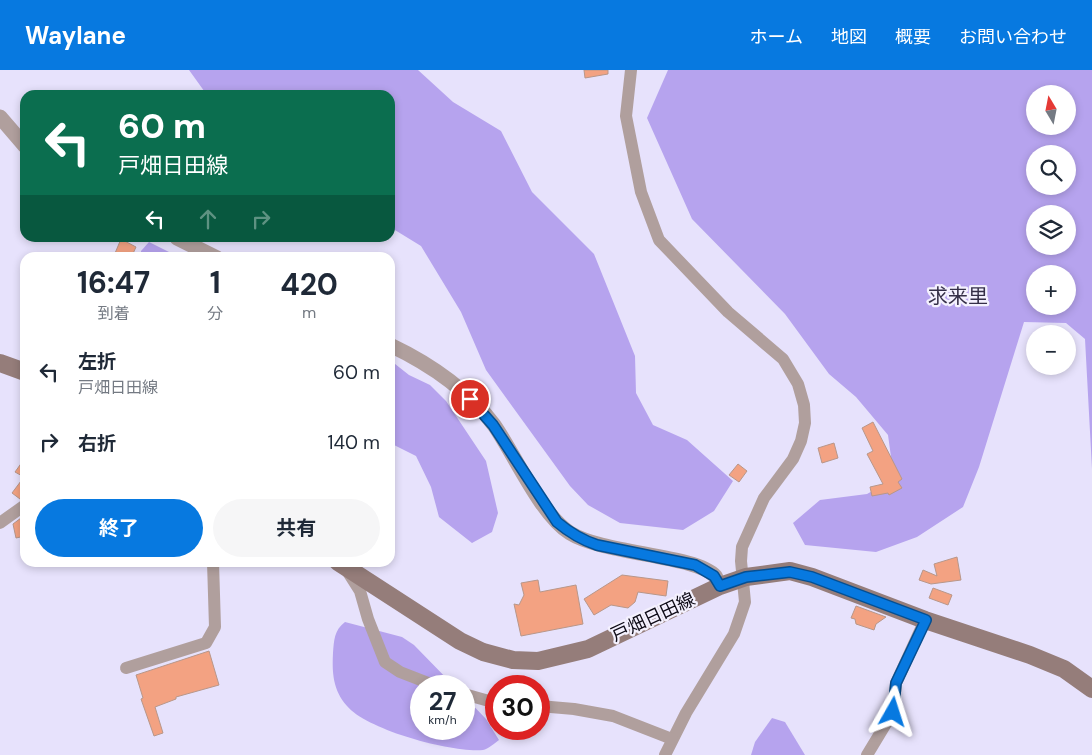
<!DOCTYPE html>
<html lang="ja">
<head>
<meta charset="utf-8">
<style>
	:root { --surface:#fff; --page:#f6f6f7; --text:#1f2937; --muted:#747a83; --accent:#0779e0 }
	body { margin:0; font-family:"DM Sans","Noto Sans JP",sans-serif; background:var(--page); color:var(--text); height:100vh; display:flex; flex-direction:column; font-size:19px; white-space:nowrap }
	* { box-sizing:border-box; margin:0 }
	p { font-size:16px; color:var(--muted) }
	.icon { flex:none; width:28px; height:28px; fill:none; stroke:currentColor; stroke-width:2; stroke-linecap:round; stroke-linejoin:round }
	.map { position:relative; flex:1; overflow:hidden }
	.details { position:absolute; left:20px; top:182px; width:375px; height:315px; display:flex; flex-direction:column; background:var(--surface); border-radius:15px; box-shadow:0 2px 8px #0003 }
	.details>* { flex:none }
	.top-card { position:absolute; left:20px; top:20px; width:375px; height:152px; border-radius:15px; box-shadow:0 2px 8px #0003; background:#0b6e4f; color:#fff; overflow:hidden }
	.needle { width:32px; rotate:350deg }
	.fabs { position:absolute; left:1026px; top:15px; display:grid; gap:10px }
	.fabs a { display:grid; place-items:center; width:50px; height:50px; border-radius:50%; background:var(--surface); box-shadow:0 2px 8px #0003; font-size:25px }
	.speed { position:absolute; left:410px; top:605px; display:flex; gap:10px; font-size:25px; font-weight:700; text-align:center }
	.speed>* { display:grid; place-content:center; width:65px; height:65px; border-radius:50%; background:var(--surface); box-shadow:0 2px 8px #0003; line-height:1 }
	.speed small { font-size:12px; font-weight:400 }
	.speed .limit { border:8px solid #d22; background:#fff; color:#111 }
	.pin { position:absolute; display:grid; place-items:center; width:42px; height:42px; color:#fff; margin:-21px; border:2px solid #fff; border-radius:50%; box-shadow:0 1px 5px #0007 }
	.me { position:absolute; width:55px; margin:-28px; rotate:6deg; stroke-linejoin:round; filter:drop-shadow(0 0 4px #0008) }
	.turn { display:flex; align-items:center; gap:18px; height:105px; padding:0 15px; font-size:22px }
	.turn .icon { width:65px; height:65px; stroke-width:2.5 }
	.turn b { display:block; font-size:35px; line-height:42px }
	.lanes { display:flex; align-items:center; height:48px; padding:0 15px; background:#0003; justify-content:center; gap:25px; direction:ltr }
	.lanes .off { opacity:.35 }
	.eta { display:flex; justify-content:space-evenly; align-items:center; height:85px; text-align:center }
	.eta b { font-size:30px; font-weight:700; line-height:35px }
	.action { display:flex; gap:10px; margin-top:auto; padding:10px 15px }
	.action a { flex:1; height:58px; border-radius:30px; background:var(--accent); color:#fff; font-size:20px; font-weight:700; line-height:58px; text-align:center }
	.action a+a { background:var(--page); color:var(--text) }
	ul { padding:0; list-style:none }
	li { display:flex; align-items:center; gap:15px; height:70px; padding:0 15px }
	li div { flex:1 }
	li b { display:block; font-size:19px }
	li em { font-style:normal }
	header { display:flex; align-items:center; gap:30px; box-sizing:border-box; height:70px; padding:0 25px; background:var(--accent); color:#fff }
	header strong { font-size:24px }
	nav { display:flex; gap:28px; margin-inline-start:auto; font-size:18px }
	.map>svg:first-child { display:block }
	.forest { fill:#b6a3ee; fill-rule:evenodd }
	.building { fill:#f3a282; stroke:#b8978a }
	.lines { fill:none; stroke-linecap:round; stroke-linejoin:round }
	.minor { stroke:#b09f9d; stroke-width:12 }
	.tertiary { stroke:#b09f9d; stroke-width:15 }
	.secondary { stroke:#957d7a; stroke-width:18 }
	.route-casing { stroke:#054f92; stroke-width:12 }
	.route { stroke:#0779e0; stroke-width:9 }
	.labels { text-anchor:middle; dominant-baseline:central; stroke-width:4.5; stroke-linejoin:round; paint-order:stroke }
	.street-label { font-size:18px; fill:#0d0a15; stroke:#f4f1fe }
	.quarter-label { font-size:20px; fill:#352f48; stroke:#f4f1fe }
</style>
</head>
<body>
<header>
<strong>Waylane</strong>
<nav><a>ホーム</a><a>地図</a><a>概要</a><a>お問い合わせ</a></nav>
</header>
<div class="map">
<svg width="1092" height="685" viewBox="0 0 1092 685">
	<rect width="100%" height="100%" fill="#e7e2fc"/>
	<g class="forest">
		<path d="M189,0H418L453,32L501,61L532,122L594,184L635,286L636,323L653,355L687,370L733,411L714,441L683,460L620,453L588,435L570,416L486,300L461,242L421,176L390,157V25H207Z"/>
		<path d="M668,0H1092V399L1085,269L1066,253L1024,252L979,397L963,437L917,467L876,482L805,475L793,453L820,430L867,424L894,409L888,365L856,327L829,304L785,244L692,149L647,48ZM1035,24H1068V56H1035ZM1035,84H1068V116H1035ZM1035,144H1068V176H1035ZM1035,204H1068V236H1035Z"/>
		<path d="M149,172L179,187H141V181Z"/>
		<path d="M390,290L409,305L430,315L446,331L486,391L498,443L492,462L472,473L439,447L431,417L416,386L390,373Z"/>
		<path d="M345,552L402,567L414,575L454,616H421V659H464V626L486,649L499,670C495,673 488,679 483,680C452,683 367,660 347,636C333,620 332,603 333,583C334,571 334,560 345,552Z"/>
		<path d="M772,648L785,652L805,685H751L755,672Z"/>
	</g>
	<g class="building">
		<path d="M584,0H608V4L585,8Z"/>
		<path d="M121,169L136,177L131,188H113Z"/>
		<path d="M873,352L902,409L898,412L902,418L889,425L888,423L872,426L870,417L883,414L867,384L873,381L862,358Z"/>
		<path d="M834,373L838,388L822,393L818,378Z"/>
		<path d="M25,388V421L20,429L12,423L24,407L15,402Z"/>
		<path d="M738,394L747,401L739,412L729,405Z"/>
		<path d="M25,445V466L16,468L13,454Z"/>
		<path d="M957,487L961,510L931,514L919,510L923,500L937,506L934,494Z"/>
		<path d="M622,505L668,511L666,526L638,522L635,532L628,538L611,535L594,545L584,529Z"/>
		<path d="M538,510L540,522L576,515L583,554L521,566L514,534L519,535L524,525L521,513Z"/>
		<path d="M933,518L952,525L948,535L929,528Z"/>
		<path d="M856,536L886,547L876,554L874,560L856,554L855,549L851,548Z"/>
		<path d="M209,581L219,615L176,627V629L155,637L163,663L154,666L141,629L143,628L136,605Z"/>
	</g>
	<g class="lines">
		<g class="minor">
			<path d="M631,0L626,46L641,122L659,170L728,242L783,289L798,314L804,335L805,353L801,371L793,389L764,428L742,477L741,491L745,532L734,564L686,643L665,685"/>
			<path d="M0,453L25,435"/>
			<path d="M346,499L360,521L368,549L385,592L400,602L436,616"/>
			<path d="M126,598L206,573L215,557L213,492"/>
			<path d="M464,624L496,633"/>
			<path d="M539,636L574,639L613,646L672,669"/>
			<path d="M867,685L893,642L896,613L925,550"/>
		</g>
		<g class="tertiary">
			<path d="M0,47L25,76"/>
			<path d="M177,168L217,188"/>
			<path d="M390,275C430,294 467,319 494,355C515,385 541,445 570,463C603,484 696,485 715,506C717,509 718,513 720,516"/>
		</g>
		<g class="secondary">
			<path d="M0,293L25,302"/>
			<path d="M338,492L460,571L483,582L513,590L538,591L588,579L720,516L746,507L790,501L812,507L925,550L1030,585L1064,599L1092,619"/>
		</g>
	</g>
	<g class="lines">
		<defs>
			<path id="route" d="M470,329L493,355L557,452C570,463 582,470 597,475L695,495L714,506L720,516L746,507L790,502L812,507L926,550L896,613L893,642"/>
		</defs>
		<use href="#route" class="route-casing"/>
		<use href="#route" class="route"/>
	</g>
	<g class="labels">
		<g class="street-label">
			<text transform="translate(653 547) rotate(-25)">戸畑日田線</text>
		</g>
		<g class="quarter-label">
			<text x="958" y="226">求来里</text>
		</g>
	</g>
</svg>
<div class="fabs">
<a><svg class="needle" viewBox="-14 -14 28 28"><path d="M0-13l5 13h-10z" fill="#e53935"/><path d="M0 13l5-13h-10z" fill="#747a83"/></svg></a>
<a><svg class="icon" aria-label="search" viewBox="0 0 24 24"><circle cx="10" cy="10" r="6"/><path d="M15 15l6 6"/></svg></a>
<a><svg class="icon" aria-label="layers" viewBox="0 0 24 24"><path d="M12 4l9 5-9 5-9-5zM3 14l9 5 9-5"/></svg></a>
<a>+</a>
<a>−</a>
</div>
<div class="speed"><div>27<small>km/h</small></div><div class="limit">30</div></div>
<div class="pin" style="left:470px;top:329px;background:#d93025"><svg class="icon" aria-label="arrive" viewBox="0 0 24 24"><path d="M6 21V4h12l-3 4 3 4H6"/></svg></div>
<svg class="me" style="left:893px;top:642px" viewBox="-20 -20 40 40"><path d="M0-17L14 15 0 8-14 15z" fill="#0779e0" stroke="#fff" stroke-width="4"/></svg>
<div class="top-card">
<div class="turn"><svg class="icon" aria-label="left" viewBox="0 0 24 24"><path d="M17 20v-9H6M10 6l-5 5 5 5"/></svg><div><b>60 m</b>戸畑日田線</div></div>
<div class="lanes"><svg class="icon" aria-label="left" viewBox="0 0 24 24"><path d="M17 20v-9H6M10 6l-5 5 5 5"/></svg><svg class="icon off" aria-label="ahead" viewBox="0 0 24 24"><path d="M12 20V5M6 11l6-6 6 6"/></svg><svg class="icon off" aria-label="right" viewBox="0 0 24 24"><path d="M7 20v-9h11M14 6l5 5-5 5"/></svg></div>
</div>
<section class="details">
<div class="eta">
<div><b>16:47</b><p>到着</p></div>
<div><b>1</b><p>分</p></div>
<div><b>420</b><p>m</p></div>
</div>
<ul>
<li><svg class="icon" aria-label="left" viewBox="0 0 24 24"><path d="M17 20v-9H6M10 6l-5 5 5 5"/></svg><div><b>左折</b><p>戸畑日田線</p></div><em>60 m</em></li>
<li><svg class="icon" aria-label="right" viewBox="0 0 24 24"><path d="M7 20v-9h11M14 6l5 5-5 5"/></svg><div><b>右折</b></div><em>140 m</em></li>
</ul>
<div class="action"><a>終了</a><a>共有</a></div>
</section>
</div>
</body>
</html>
